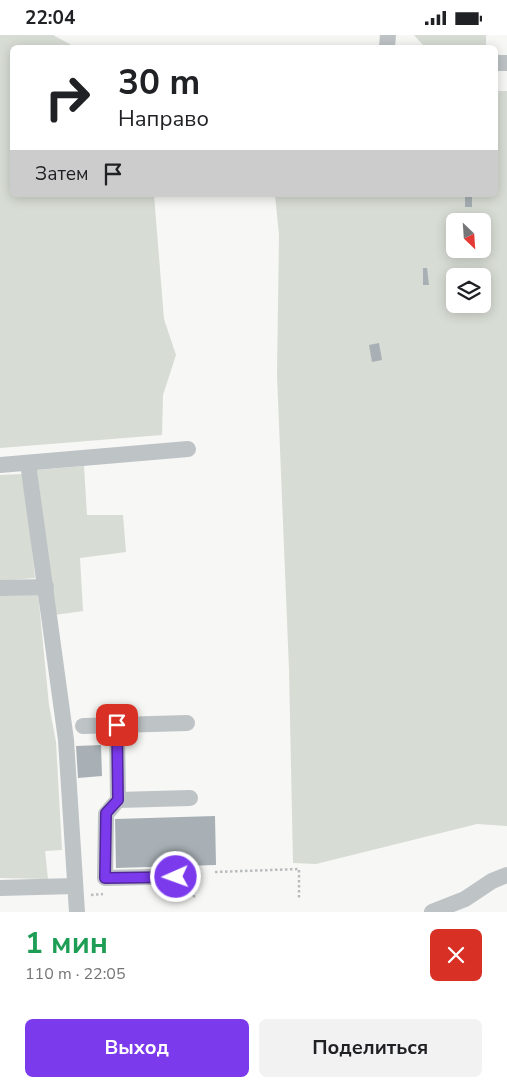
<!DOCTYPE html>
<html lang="ru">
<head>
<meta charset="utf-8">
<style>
	:root { --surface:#fff; --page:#f2f2f2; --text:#202124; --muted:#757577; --accent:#7c3aed }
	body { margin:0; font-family:"Nunito Sans",sans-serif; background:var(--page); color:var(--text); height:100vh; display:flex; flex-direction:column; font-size:19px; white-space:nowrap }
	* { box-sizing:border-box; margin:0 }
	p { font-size:16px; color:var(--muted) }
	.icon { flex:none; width:28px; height:28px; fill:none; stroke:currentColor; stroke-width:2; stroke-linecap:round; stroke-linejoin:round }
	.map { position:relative; height:877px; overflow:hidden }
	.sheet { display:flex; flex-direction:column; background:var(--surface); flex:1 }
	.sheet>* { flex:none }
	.banner { position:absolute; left:10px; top:10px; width:488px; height:152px; border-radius:8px; box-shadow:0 2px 12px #0003; background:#fff; color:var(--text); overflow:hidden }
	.needle { width:32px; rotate:155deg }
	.buttons { position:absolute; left:446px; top:178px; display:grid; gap:10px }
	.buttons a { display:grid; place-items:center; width:45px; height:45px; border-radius:8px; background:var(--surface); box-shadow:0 2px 12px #0003; font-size:25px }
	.pin { position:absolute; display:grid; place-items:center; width:42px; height:42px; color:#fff; margin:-21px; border-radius:10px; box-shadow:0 2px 8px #0006 }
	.me { position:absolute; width:55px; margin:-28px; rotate:268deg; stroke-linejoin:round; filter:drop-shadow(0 0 4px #0008) }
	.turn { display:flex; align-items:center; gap:18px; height:105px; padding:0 25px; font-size:22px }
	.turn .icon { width:65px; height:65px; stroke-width:2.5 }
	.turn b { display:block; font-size:35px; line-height:42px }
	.then { display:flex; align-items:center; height:48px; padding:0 25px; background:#0003; gap:10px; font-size:19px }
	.round { display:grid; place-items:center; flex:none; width:52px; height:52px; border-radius:8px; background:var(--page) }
	.summary { display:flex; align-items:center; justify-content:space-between; height:85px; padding:0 25px }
	h1 { font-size:30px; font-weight:700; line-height:38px; color:#1e9e55 }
	.cta { display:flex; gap:10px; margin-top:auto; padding:10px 25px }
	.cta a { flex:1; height:58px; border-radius:8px; background:var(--accent); color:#fff; font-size:20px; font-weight:700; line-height:58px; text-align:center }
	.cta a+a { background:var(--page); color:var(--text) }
	.status { display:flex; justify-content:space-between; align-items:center; height:35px; padding:0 25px; background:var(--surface); direction:ltr }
	.status svg { height:14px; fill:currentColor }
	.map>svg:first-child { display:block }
	.green { fill:#d7dcd4; fill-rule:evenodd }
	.building { fill:#a8b0b5 }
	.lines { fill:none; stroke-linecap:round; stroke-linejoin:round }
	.path { stroke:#b9bcbe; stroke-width:2.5; stroke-dasharray:2.5 2.5; stroke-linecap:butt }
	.minor { stroke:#bec3c6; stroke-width:16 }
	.route-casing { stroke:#51269a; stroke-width:12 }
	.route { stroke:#7c3aed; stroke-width:9 }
</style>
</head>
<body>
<div class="status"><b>22:04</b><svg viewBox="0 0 49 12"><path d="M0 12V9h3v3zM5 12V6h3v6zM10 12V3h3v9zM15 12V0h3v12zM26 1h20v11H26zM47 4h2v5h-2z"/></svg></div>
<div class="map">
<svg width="507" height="877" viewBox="0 0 507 877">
	<rect width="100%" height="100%" fill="#f7f7f5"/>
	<g class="green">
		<path d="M0,0H53L75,12H12V160H154L164,284L176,320L163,360L162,400L0,413Z"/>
		<path d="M414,0H486V11L438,12L423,10Z"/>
		<path d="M495,56H507V791L477,789L316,829L293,828L289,634L277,340L279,200L275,160H495ZM455,186H482V214H455ZM455,241H482V269H455Z"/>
		<path d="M84,431L87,480H123L126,517L80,523L83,576L55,580L37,435Z"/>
		<path d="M24,439L35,543L0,546V440Z"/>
		<path d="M38,558L49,670L56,707L62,815L45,816L48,844L0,843V559Z"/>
	</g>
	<g class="building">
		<rect x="465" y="160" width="7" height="12"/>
		<path d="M423,233H427L429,250H423Z"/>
		<path d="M379,308L382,325L372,327L369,310Z"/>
		<path d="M101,710L102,741L78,743L76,711Z"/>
		<path d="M215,781L216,830L116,833L115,784Z"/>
	</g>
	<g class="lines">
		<g class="path">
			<path d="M215,837L299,834V863"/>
			<path d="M166,858L178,861"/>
			<path d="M91,860L103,859"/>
			<path d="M194,860V863"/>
		</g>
		<g class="minor">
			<path d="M387,12L388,0"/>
			<path d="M495,28H507"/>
			<path d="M28,428L66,705L77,877"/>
			<path d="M0,430L188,414"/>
			<path d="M0,553L46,552"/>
			<path d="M117,690L118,765L106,779L105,843L193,841"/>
			<path d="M83,691L187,688"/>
			<path d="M118,765L190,763"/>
			<path d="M0,853L75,851"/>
			<path d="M432,877L465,864L492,846L507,840"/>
		</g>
	</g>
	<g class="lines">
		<defs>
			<path id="route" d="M117,690L118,765L106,778L105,843L176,842"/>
		</defs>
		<use href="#route" class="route-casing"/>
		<use href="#route" class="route"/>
	</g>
</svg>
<div class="buttons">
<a><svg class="needle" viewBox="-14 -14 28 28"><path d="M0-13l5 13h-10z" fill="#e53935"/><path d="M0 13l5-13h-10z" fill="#757577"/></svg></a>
<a><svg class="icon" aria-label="layers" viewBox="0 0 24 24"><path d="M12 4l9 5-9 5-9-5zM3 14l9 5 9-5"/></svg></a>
</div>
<div class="pin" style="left:117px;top:690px;background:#d93025"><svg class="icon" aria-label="arrive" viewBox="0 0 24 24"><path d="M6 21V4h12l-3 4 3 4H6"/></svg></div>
<svg class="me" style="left:176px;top:842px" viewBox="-20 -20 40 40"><circle r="17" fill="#7c3aed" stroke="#fff" stroke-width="3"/><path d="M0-11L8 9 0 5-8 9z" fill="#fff"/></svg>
<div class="banner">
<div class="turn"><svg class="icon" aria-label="right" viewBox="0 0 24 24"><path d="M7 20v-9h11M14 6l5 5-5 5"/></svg><div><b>30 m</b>Направо</div></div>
<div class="then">Затем<svg class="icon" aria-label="arrive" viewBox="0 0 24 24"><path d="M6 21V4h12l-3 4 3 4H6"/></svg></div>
</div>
</div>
<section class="sheet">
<div class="summary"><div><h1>1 мин</h1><p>110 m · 22:05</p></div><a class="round" style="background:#d93025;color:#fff"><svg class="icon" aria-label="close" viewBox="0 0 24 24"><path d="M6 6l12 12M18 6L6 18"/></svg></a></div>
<div class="cta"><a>Выход</a><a>Поделиться</a></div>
</section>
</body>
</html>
